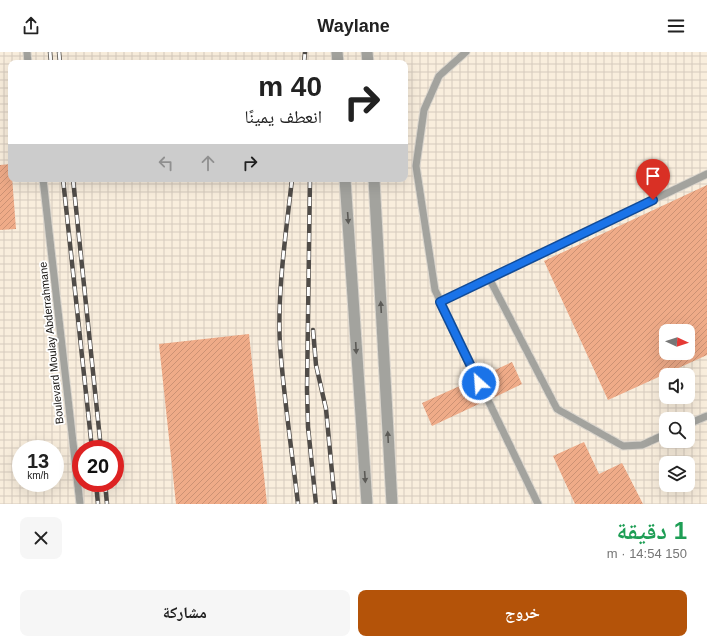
<!DOCTYPE html>
<html lang="ar">
<head>
<meta charset="utf-8">
<style>
	:root { --surface:#fff; --page:#f6f6f6; --text:#222; --muted:#767676; --accent:#b45309 }
	body { margin:0; font-family:Helvetica,"Noto Naskh Arabic",sans-serif; background:var(--page); color:var(--text); direction:rtl; height:100vh; display:flex; flex-direction:column; font-size:15px; white-space:nowrap }
	* { box-sizing:border-box; margin:0 }
	p { font-size:13px; color:var(--muted) }
	.icon { flex:none; width:22px; height:22px; fill:none; stroke:currentColor; stroke-width:2; stroke-linecap:round; stroke-linejoin:round }
	.map { position:relative; height:452px; overflow:hidden; direction:ltr }
	.details { display:flex; flex-direction:column; background:var(--surface); flex:1 }
	.details>* { flex:none }
	.hud { position:absolute; left:8px; top:8px; width:400px; height:122px; border-radius:8px; box-shadow:0 4px 16px #0002; direction:rtl; background:#fff; color:var(--text); overflow:hidden }
	.needle { width:26px; rotate:93deg }
	.buttons { position:absolute; left:659px; top:272px; display:grid; gap:8px }
	.buttons a { display:grid; place-items:center; width:36px; height:36px; border-radius:8px; background:var(--surface); box-shadow:0 4px 16px #0002; font-size:20px }
	.speed { position:absolute; left:12px; top:388px; display:flex; gap:8px; font-size:20px; font-weight:700; text-align:center }
	.speed>* { display:grid; place-content:center; width:52px; height:52px; border-radius:50%; background:var(--surface); box-shadow:0 4px 16px #0002; line-height:1 }
	.speed small { font-size:10px; font-weight:400 }
	.speed .limit { border:6px solid #d22; background:#fff; color:#111 }
	.pin { position:absolute; display:grid; place-items:center; width:34px; height:34px; color:#fff; margin:-41px -17px; border-radius:50% 50% 50% 0; rotate:-45deg; box-shadow:0 0 4px #0007 }
	.pin .icon { rotate:45deg }
	.me { position:absolute; width:44px; margin:-22px; rotate:334deg; stroke-linejoin:round; filter:drop-shadow(0 0 3px #0008) }
	.turn { display:flex; align-items:center; gap:14px; height:84px; padding:0 20px; font-size:18px }
	.turn .icon { width:52px; height:52px; stroke-width:2.5 }
	.turn b { display:block; font-size:28px; line-height:34px }
	.lanes { display:flex; align-items:center; height:38px; padding:0 20px; background:#0003; justify-content:center; gap:20px; direction:ltr }
	.lanes .off { opacity:.35 }
	.round { display:grid; place-items:center; flex:none; width:42px; height:42px; border-radius:8px; background:var(--page) }
	.summary { display:flex; align-items:center; justify-content:space-between; height:68px; padding:0 20px }
	h1 { font-size:24px; font-weight:800; line-height:30px; color:#1e9e55 }
	.primary-button { display:flex; gap:8px; margin-top:auto; padding:8px 20px }
	.primary-button a { flex:1; height:46px; border-radius:8px; background:var(--accent); color:#fff; font-size:16px; font-weight:800; line-height:46px; text-align:center }
	.primary-button a+a { background:var(--page); color:var(--text) }
	header { display:flex; justify-content:space-between; align-items:center; height:52px; padding:0 20px; background:var(--surface); font-size:18px; font-weight:800 }
	.map>svg:first-child { display:block }
	.industrial { fill:url(#industrial-grid); fill-rule:evenodd }
	.building { fill:url(#building-hatch); fill-rule:evenodd }
	.lines { fill:none; stroke-linecap:round; stroke-linejoin:round }
	.service-casing { stroke:#dad5cd; stroke-width:9 }
	.minor-casing { stroke:#dad5cd; stroke-width:13 }
	.service { stroke:#a3a39e; stroke-width:7 }
	.minor { stroke:#a3a39e; stroke-width:11 }
	.rail-casing { stroke:#504c48; stroke-width:4.5 }
	.rail { stroke:#fff; stroke-width:3; stroke-dasharray:9; stroke-linecap:butt }
	.oneway { fill:#5c5b57 }
	.route-casing { stroke:#114b97; stroke-width:10 }
	.route { stroke:#1a73e8; stroke-width:7 }
	.labels { text-anchor:middle; dominant-baseline:central; stroke-width:3.5; stroke-linejoin:round; paint-order:stroke }
	.street-label { font-size:11px; fill:#161310; stroke:#fff }
</style>
</head>
<body>
<header><svg class="icon" aria-label="menu" viewBox="0 0 24 24"><path d="M4 6h16M4 12h16M4 18h16"/></svg>Waylane<svg class="icon" aria-label="share" viewBox="0 0 24 24"><path d="M12 15V3M7 8l5-5 5 5M5 13v7h14v-7"/></svg></header>
<div class="map">
<svg width="707" height="452" viewBox="0 0 707 452">
	<defs>
		<pattern id="industrial-grid" width="8" height="8" patternUnits="userSpaceOnUse"><rect width="8" height="8" fill="#f9eedd"/><path d="M0 4h8M4 0v8" fill="none" stroke="#d5cbbd"/></pattern>
		<pattern id="building-hatch" width="6" height="6" patternUnits="userSpaceOnUse"><rect width="6" height="6" fill="#efab88"/><path d="M-1 1l2-2M0 6l6-6M5 7l2-2" fill="none" stroke="#cc9274"/></pattern>
	</defs>
	<rect width="100%" height="100%" fill="#fffaf1"/>
	<path class="industrial" d="M0,0H707V452H0ZM11,11H405V127H11ZM666,279H688V301H666ZM666,323H688V345H666ZM666,367H688V389H666ZM21,397H55V431H21ZM81,397H115V431H81ZM666,411H688V433H666Z"/>
	<g class="building">
		<path d="M11,112L16,177L0,178V113Z"/>
		<path d="M707,133V303L608,348L544,209ZM666,279H688V301H666Z"/>
		<path d="M249,282L267,452H176L159,292Z"/>
		<path d="M512,310L522,332L493,346L482,324Z"/>
		<path d="M473,328L483,350L432,374L422,351Z"/>
		<path d="M584,390L599,422L622,411L643,452H575L553,404Z"/>
	</g>
	<g class="lines">
		<defs>
			<g id="service">
				<path d="M27,0L28,11"/>
				<path d="M466,0L439,24L424,58L416,114L435,238L538,452"/>
				<path d="M43,127L80,452"/>
				<path d="M489,226L557,357L623,394L642,393L666,382"/>
				<path d="M440,250L707,122"/>
				<path d="M688,372L707,364"/>
			</g>
			<g id="minor">
				<path d="M337,0L338,11"/>
				<path d="M367,0L368,11"/>
				<path d="M345,127L367,452"/>
				<path d="M374,127L392,452"/>
			</g>
		</defs>
		<use href="#service" class="service-casing"/>
		<use href="#minor" class="minor-casing"/>
		<use href="#service" class="service"/>
		<use href="#minor" class="minor"/>
		<defs>
			<g id="rail">
				<path d="M50,0L51,11"/>
				<path d="M59,0L60,11"/>
				<path d="M304,11L305,0"/>
				<path d="M63,127L92,397"/>
				<path d="M73,127L101,397"/>
				<path d="M292,127C286,182 277,239 280,294C284,347 292,400 298,452"/>
				<path d="M310,127L307,337L308,375L316,452"/>
				<path d="M313,278L316,313L326,357L335,452"/>
				<path d="M96,431L98,452"/>
				<path d="M105,431L107,452"/>
			</g>
		</defs>
		<use href="#rail" class="rail-casing"/>
		<use href="#rail" class="rail"/>
	</g>
	<defs><path id="oneway-solid" d="M-6-.8H1V-3.2L6.5 0L1 3.2V.8H-6Z"/></defs>
	<g class="oneway">
		<use href="#oneway-solid" transform="translate(348 166) rotate(86)"/>
		<use href="#oneway-solid" transform="translate(381 255) rotate(-93)"/>
		<use href="#oneway-solid" transform="translate(356 296) rotate(87)"/>
		<use href="#oneway-solid" transform="translate(388 385) rotate(-93)"/>
		<use href="#oneway-solid" transform="translate(365 425) rotate(86)"/>
	</g>
	<g class="lines">
		<defs>
			<path id="route" d="M479,331L440,250L653,148"/>
		</defs>
		<use href="#route" class="route-casing"/>
		<use href="#route" class="route"/>
	</g>
	<g class="labels">
		<g class="street-label">
			<text transform="translate(51 291) rotate(-96)">Boulevard Moulay Abderrahmane</text>
		</g>
	</g>
</svg>
<div class="buttons">
<a><svg class="needle" viewBox="-14 -14 28 28"><path d="M0-13l5 13h-10z" fill="#e53935"/><path d="M0 13l5-13h-10z" fill="#767676"/></svg></a>
<a><svg class="icon" aria-label="sound" viewBox="0 0 24 24"><path d="M4 9h4l5-4v14l-5-4H4zM17 9q2 3 0 6"/></svg></a>
<a><svg class="icon" aria-label="search" viewBox="0 0 24 24"><circle cx="10" cy="10" r="6"/><path d="M15 15l6 6"/></svg></a>
<a><svg class="icon" aria-label="layers" viewBox="0 0 24 24"><path d="M12 4l9 5-9 5-9-5zM3 14l9 5 9-5"/></svg></a>
</div>
<div class="speed"><div>13<small>km/h</small></div><div class="limit">20</div></div>
<div class="pin" style="left:653px;top:148px;background:#d93025"><svg class="icon" aria-label="arrive" viewBox="0 0 24 24"><path d="M6 21V4h12l-3 4 3 4H6"/></svg></div>
<svg class="me" style="left:479px;top:331px" viewBox="-20 -20 40 40"><circle r="17" fill="#1a73e8" stroke="#fff" stroke-width="3"/><path d="M0-11L8 9 0 5-8 9z" fill="#fff"/></svg>
<div class="hud">
<div class="turn"><svg class="icon" aria-label="right" viewBox="0 0 24 24"><path d="M7 20v-9h11M14 6l5 5-5 5"/></svg><div><b>40 m</b>انعطف يمينًا</div></div>
<div class="lanes"><svg class="icon off" aria-label="left" viewBox="0 0 24 24"><path d="M17 20v-9H6M10 6l-5 5 5 5"/></svg><svg class="icon off" aria-label="ahead" viewBox="0 0 24 24"><path d="M12 20V5M6 11l6-6 6 6"/></svg><svg class="icon" aria-label="right" viewBox="0 0 24 24"><path d="M7 20v-9h11M14 6l5 5-5 5"/></svg></div>
</div>
</div>
<section class="details">
<div class="summary"><div><h1>1 دقيقة</h1><p>150 m · 14:54</p></div><a class="round"><svg class="icon" aria-label="close" viewBox="0 0 24 24"><path d="M6 6l12 12M18 6L6 18"/></svg></a></div>
<div class="primary-button"><a>خروج</a><a>مشاركة</a></div>
</section>
</body>
</html>
